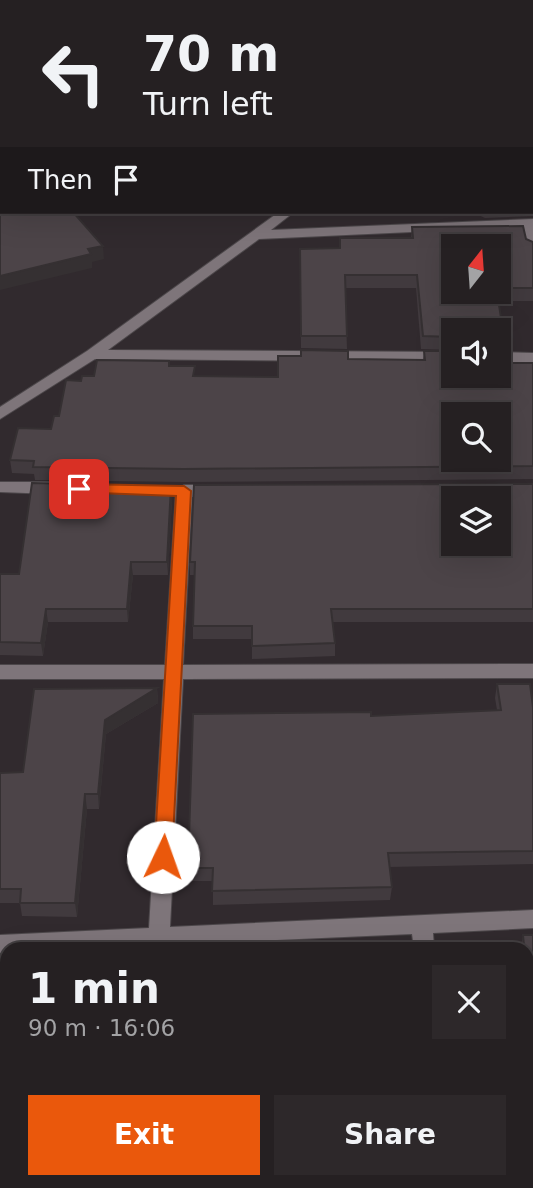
<!DOCTYPE html>
<html lang="en">
<head>
<meta charset="utf-8">
<style>
	:root { --surface:#252022; --page:#2d282a; --text:#f1f3f6; --muted:#a3a3a5; --line:#423e40; --accent:#ea580c }
	body { margin:0; font-family:"DejaVu Sans",sans-serif; background:var(--page); color:var(--text); height:100vh; display:flex; flex-direction:column; font-size:26px; white-space:nowrap }
	* { box-sizing:border-box; margin:0 }
	p { font-size:23px; color:var(--muted) }
	.icon { flex:none; width:38px; height:38px; fill:none; stroke:currentColor; stroke-width:2; stroke-linecap:round; stroke-linejoin:round }
	.map { position:relative; flex:1; overflow:hidden }
	.panel { position:absolute; left:0px; top:942px; width:534px; height:247px; display:flex; flex-direction:column; background:var(--surface); border-radius:21px 21px 0 0; box-shadow:0 7px 28px #0002,0 0 0 2px var(--line) }
	.panel>* { flex:none }
	.hud { position:absolute; left:0px; top:0px; width:534px; height:214px; box-shadow:0 7px 28px #0002,0 0 0 2px var(--line); background:#252022; color:var(--text); overflow:hidden }
	.needle { width:46px; rotate:17deg }
	.buttons { position:absolute; left:441px; top:234px; display:grid; gap:14px }
	.buttons a { display:grid; place-items:center; width:70px; height:70px; border-radius:0px; background:var(--surface); box-shadow:0 7px 28px #0002,0 0 0 2px var(--line); font-size:35px }
	.pin { position:absolute; display:grid; place-items:center; width:60px; height:60px; color:#fff; margin:-30px; border-radius:14px; box-shadow:0 4px 10px #0006 }
	.me { position:absolute; width:77px; margin:-38px; rotate:3deg; stroke-linejoin:round; filter:drop-shadow(0 0 5px #0008) }
	.turn { display:flex; align-items:center; gap:24px; height:147px; padding:0 28px; font-size:32px }
	.turn .icon { width:91px; height:91px; stroke-width:2.5 }
	.turn b { display:block; font-size:49px; line-height:60px }
	.then { display:flex; align-items:center; height:66px; padding:0 28px; background:#0003; gap:14px; font-size:26px }
	.round { display:grid; place-items:center; flex:none; width:74px; height:74px; border-radius:0px; background:var(--page) }
	.overview { display:flex; align-items:center; justify-content:space-between; height:119px; padding:0 28px }
	h1 { font-size:42px; font-weight:800; line-height:52px }
	.button { display:flex; gap:14px; margin-top:auto; padding:14px 28px }
	.button a { flex:1; height:80px; border-radius:0px; background:var(--accent); color:#fff; font-size:28px; font-weight:800; line-height:80px; text-align:center }
	.button a+a { background:var(--page); color:var(--text) }
	.map>svg:first-child { display:block }
	.lines { fill:none; stroke-linecap:round; stroke-linejoin:round }
	.minor-casing { stroke:#4c474a; stroke-width:2 }
	.minor { fill:#7e757a; fill-rule:evenodd }
	.wall { fill:#413a3e; fill-rule:evenodd }
	.shaded-wall { fill:#353032 }
	.building { fill:#4c4448; stroke:#353032; stroke-width:2; fill-rule:evenodd }
	.route { fill:#ea580c; stroke:#983908; stroke-width:2 }
</style>
</head>
<body>
<div class="map">
<svg width="533" height="1188" viewBox="0 0 533 1188">
	<rect width="100%" height="100%" fill="#312a2e"/>
	<g class="lines">
		<defs>
			<g id="minor">
				<rect x="532" y="111" width="1" height="8"/>
				<path d="M2,117V125L0,126V118Z"/>
				<path d="M279,212H294L271,230L533,219V253L526,249L522,227L259,239L108,350L453,352V362L95,359L0,419V407L87,351Z"/>
				<path d="M499,352L533,353V363L499,362Z"/>
				<path d="M0,482H52L60,488L52,494L0,492Z"/>
				<path d="M184,485H218L226,491L218,497H192L183,665L533,664V678L183,679L170,927L533,910V928L433,933L434,948H414L412,934L101,948H7V953H0V935L149,928L164,679H0V665H165L176,491Z"/>
				<path d="M431,1181H455L456,1188H432Z"/>
			</g>
		</defs>
		<use href="#minor" class="minor-casing"/>
		<use href="#minor" class="minor"/>
	</g>
	<g class="wall">
		<path d="M139,0H533V98L532,99V2H143Z"/>
		<path d="M2,70V109L0,108V71Z"/>
		<path d="M532,143H533V216L485,218L472,212H532Z"/>
		<path d="M412,227L526,239L533,242V301H498L502,349L500,350L507,363H533V479L184,482L35,480L34,474L12,473L10,460L51,429L81,381L94,376L169,361V366L195,376L278,377L348,359L423,360L424,351L499,376L453,331V350L421,349L416,288H345L347,349L301,348L300,261L339,248L340,238H411ZM499,247V292H453Z"/>
		<path d="M533,484V622H333L335,643V656L252,659V639H193V626L195,575H190V562Z"/>
		<path d="M172,499L168,575H133L128,622H48L43,656L0,655V574H19Z"/>
		<path d="M497,684L533,707V864L389,867L392,887L390,900L213,905V881H189L188,868L371,716L497,710L495,698Z"/>
		<path d="M157,688L158,703L106,734L99,809H87L77,917L22,916L20,903H0V773L23,772Z"/>
		<path d="M523,935H533V1188H530L527,1163V948H458L459,945L521,946Z"/>
		<path d="M7,996V1066H0V1008L5,1007Z"/>
		<path d="M0,1098L7,1099V1174L0,1173Z"/>
		<path d="M56,1181H97L96,1187Z"/>
		<path d="M125,1181H215L214,1188H177Z"/>
		<path d="M224,1181H398V1188H261Z"/>
	</g>
	<g class="shaded-wall">
		<path d="M103,246L104,259L92,262V268L0,290V276L88,249Z"/>
		<path d="M499,337H504L502,349L499,350Z"/>
		<path d="M171,486L172,499L168,575L167,562Z"/>
		<path d="M131,562L133,575L128,622L127,609Z"/>
		<path d="M46,609L48,622L43,656L41,643Z"/>
		<path d="M157,688L158,703L106,734L99,809L98,794L105,720Z"/>
		<path d="M85,794L87,809L77,917L75,903Z"/>
	</g>
	<g class="building">
		<path d="M149,0H533V20H532V2H145Z"/>
		<path d="M532,29L533,30V87H532Z"/>
		<path d="M2,70V98L0,97V71Z"/>
		<path d="M0,127L2,129V212H73L103,246L88,249L91,254L0,276Z"/>
		<rect x="532" y="143" width="1" height="61"/>
		<path d="M523,226L526,239L533,242V288H499V247H453V292H497L504,337H499V339V331H453V337L423,336L417,275H345L347,336H301L300,249L340,248V238H413L412,227Z"/>
		<path d="M499,349L506,352L507,363H533V466L183,469L33,467L34,461L10,460L18,428L51,429L54,416H59L66,380L81,381L82,376H94L97,360L169,361V366H195L193,376L278,377V356H301V350L348,351V359L425,360L424,351H453V376H499ZM453,415H499V460H453Z"/>
		<path d="M32,483L171,486L167,562H131L127,609H46L41,643L0,642V574H19Z"/>
		<path d="M533,484V609H331L335,643L252,646V626H193L195,562H190L194,485ZM453,499H499V544H453Z"/>
		<path d="M497,684H530L533,707V851L388,853L392,887L212,891L213,868H188L193,714L371,712V716L501,710Z"/>
		<path d="M157,688L105,720L98,794H85L75,903H20L21,889H0V773L23,772L34,689Z"/>
		<path d="M523,935H533V1172L530,1151H527V948H459V945L524,946Z"/>
		<path d="M204,947L288,948H204Z"/>
		<path d="M5,996H7V1054L0,1053V1008L5,1007Z"/>
		<path d="M0,1098L7,1099V1163L0,1162Z"/>
		<path d="M290,1181H398V1188H328Z"/>
	</g>
	<path class="route" d="M79,484L184,486L191,491L172,857L169,863L163,865L156,863L154,857L176,496L73,492L71,489Z"/>
</svg>
<div class="buttons">
<a><svg class="needle" viewBox="-14 -14 28 28"><path d="M0-13l5 13h-10z" fill="#e53935"/><path d="M0 13l5-13h-10z" fill="#a3a3a5"/></svg></a>
<a><svg class="icon" aria-label="sound" viewBox="0 0 24 24"><path d="M4 9h4l5-4v14l-5-4H4zM17 9q2 3 0 6"/></svg></a>
<a><svg class="icon" aria-label="search" viewBox="0 0 24 24"><circle cx="10" cy="10" r="6"/><path d="M15 15l6 6"/></svg></a>
<a><svg class="icon" aria-label="layers" viewBox="0 0 24 24"><path d="M12 4l9 5-9 5-9-5zM3 14l9 5 9-5"/></svg></a>
</div>
<div class="pin" style="left:79px;top:489px;background:#d93025"><svg class="icon" aria-label="arrive" viewBox="0 0 24 24"><path d="M6 21V4h12l-3 4 3 4H6"/></svg></div>
<svg class="me" style="left:163px;top:857px" viewBox="-20 -20 40 40"><circle r="19" fill="#fff"/><path d="M0-13L10 11 0 6-10 11z" fill="#ea580c"/></svg>
<div class="hud">
<div class="turn"><svg class="icon" aria-label="left" viewBox="0 0 24 24"><path d="M17 20v-9H6M10 6l-5 5 5 5"/></svg><div><b>70 m</b>Turn left</div></div>
<div class="then">Then<svg class="icon" aria-label="arrive" viewBox="0 0 24 24"><path d="M6 21V4h12l-3 4 3 4H6"/></svg></div>
</div>
<section class="panel">
<div class="overview"><div><h1>1 min</h1><p>90 m · 16:06</p></div><a class="round"><svg class="icon" aria-label="close" viewBox="0 0 24 24"><path d="M6 6l12 12M18 6L6 18"/></svg></a></div>
<div class="button"><a>Exit</a><a>Share</a></div>
</section>
</div>
</body>
</html>
